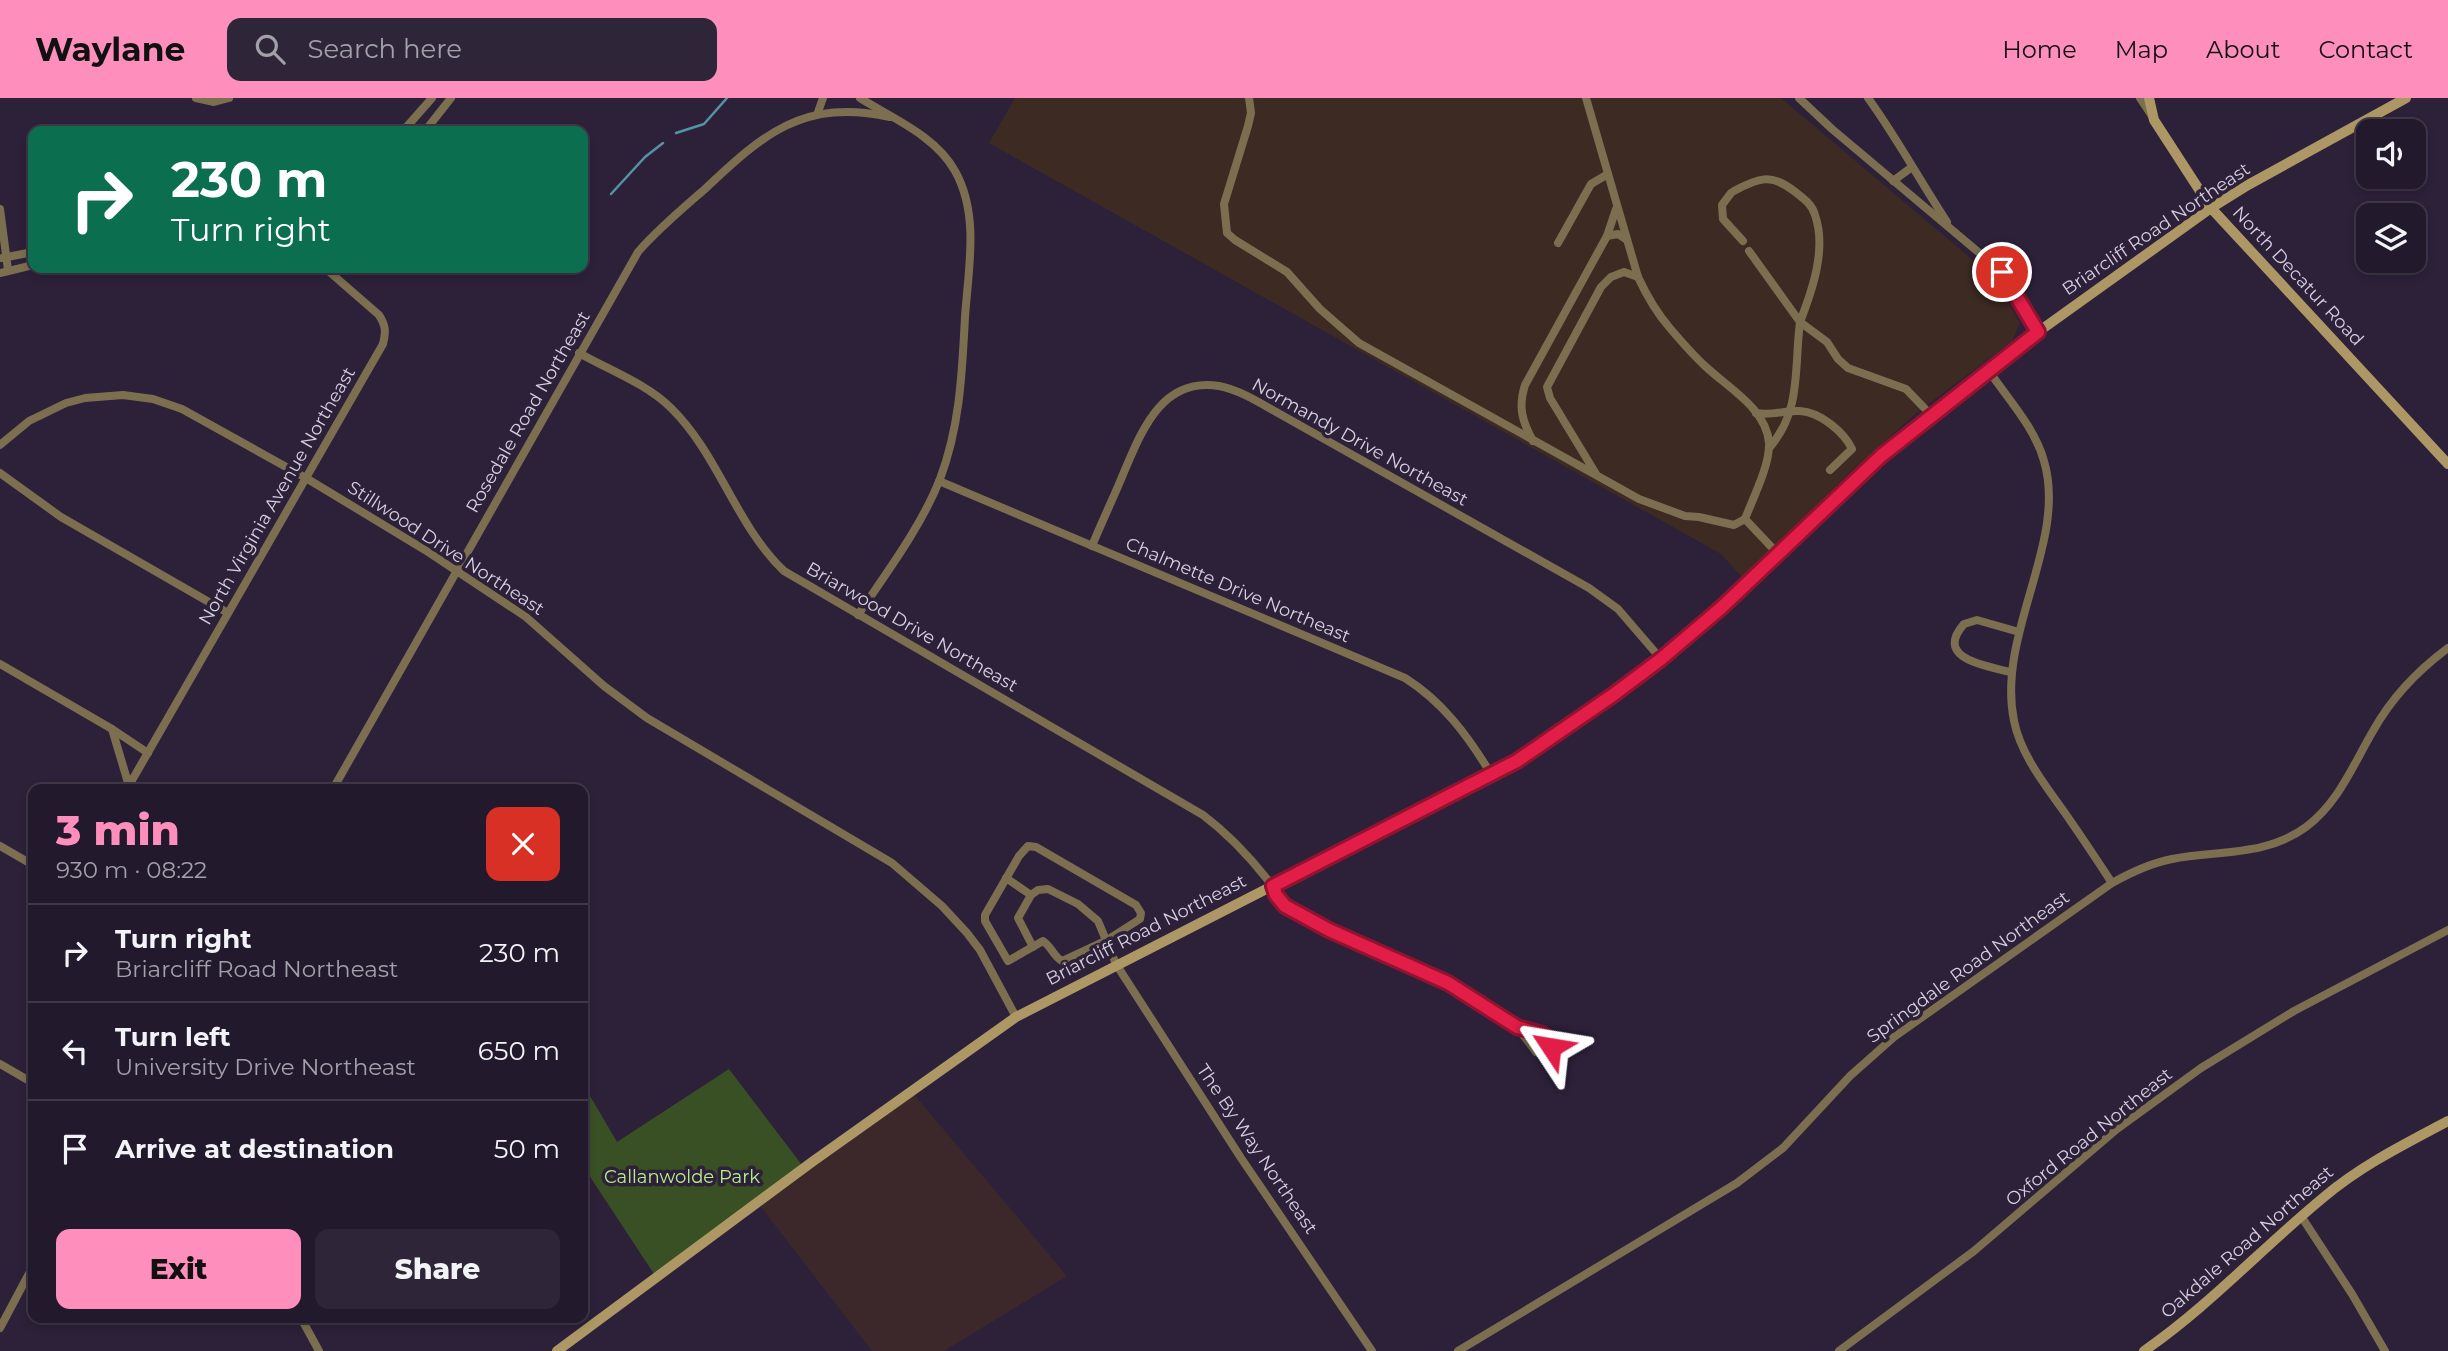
<!DOCTYPE html>
<html lang="en">
<head>
<meta charset="utf-8">
<style>
	:root { --surface:#22192c; --page:#2e2638; --text:#f1f3f6; --muted:#a2a0a9; --line:#3f3848; --accent:#fe8ebc }
	body { margin:0; font-family:Montserrat,sans-serif; background:var(--page); color:var(--text); height:100vh; display:flex; flex-direction:column; font-size:26px; white-space:nowrap }
	* { box-sizing:border-box; margin:0 }
	p { font-size:23px; color:var(--muted) }
	.icon { flex:none; width:38px; height:38px; fill:none; stroke:currentColor; stroke-width:2; stroke-linecap:round; stroke-linejoin:round }
	.map { position:relative; flex:1; overflow:hidden }
	.side { position:absolute; left:28px; top:686px; width:560px; height:539px; display:flex; flex-direction:column; background:var(--surface); border-radius:14px; box-shadow:0 4px 10px #0003,0 0 0 2px var(--line) }
	.side>* { flex:none }
	.top-card { position:absolute; left:28px; top:28px; width:560px; height:147px; border-radius:14px; box-shadow:0 4px 10px #0003,0 0 0 2px var(--line); background:#0b6e4f; color:#fff; overflow:hidden }
	.tools { position:absolute; left:2356px; top:21px; display:grid; gap:14px }
	.tools a { display:grid; place-items:center; width:70px; height:70px; border-radius:14px; background:var(--surface); box-shadow:0 4px 10px #0003,0 0 0 2px var(--line); font-size:35px }
	.pin { position:absolute; display:grid; place-items:center; width:60px; height:60px; color:#fff; margin:-30px; border:4px solid #fff; border-radius:50%; box-shadow:0 2px 7px #0007 }
	.me { position:absolute; width:77px; margin:-38px; rotate:303deg; stroke-linejoin:round; filter:drop-shadow(0 0 5px #0008) }
	.turn { display:flex; align-items:center; gap:24px; height:147px; padding:0 28px; font-size:32px }
	.turn .icon { width:91px; height:91px; stroke-width:2.5 }
	.turn b { display:block; font-size:49px; line-height:60px }
	.round { display:grid; place-items:center; flex:none; width:74px; height:74px; border-radius:14px; background:var(--page) }
	.head { display:flex; align-items:center; justify-content:space-between; height:119px; padding:0 28px }
	h1 { font-size:42px; font-weight:800; line-height:52px; color:var(--accent) }
	.cta { display:flex; gap:14px; margin-top:auto; padding:14px 28px }
	.cta a { flex:1; height:80px; border-radius:14px; background:var(--accent); color:#111; font-size:28px; font-weight:800; line-height:80px; text-align:center }
	.cta a+a { background:var(--page); color:var(--text) }
	ul { padding:0; list-style:none }
	li { display:flex; align-items:center; gap:21px; height:98px; padding:0 28px; border-top:2px solid var(--line) }
	li div { flex:1 }
	li b { display:block; font-size:26px }
	li em { font-style:normal }
	header { display:flex; align-items:center; gap:42px; box-sizing:border-box; height:98px; padding:0 35px; background:var(--accent); color:#111 }
	header strong { font-size:33px }
	nav { display:flex; gap:38px; margin-inline-start:auto; font-size:24px }
	.search { width:490px; height:63px; background:var(--page); display:flex; align-items:center; gap:18px; box-sizing:border-box; padding:0 24px; border-radius:14px; color:var(--muted); font-size:26px }
	.map>svg:first-child { display:block }
	.commercial { fill:#3c282a }
	.education { fill:#3c2a23 }
	.green { fill:#395024 }
	.lines { fill:none; stroke-linecap:round; stroke-linejoin:round }
	.stream { stroke:#5493a4; stroke-width:2.5 }
	.street { stroke:#7c6f50; stroke-width:8 }
	.secondary { stroke:#ad9865; stroke-width:10 }
	.route-casing { stroke:#92132f; stroke-width:18 }
	.route { stroke:#e11d48; stroke-width:12 }
	.labels { text-anchor:middle; dominant-baseline:central; stroke-width:7; stroke-linejoin:round; paint-order:stroke }
	.street-label { font-size:18px; fill:#d7cfe0; stroke:#2d213a }
	.park-label { font-size:18px; fill:#b8ee8c; stroke:#2d213a }
</style>
</head>
<body>
<header>
<strong>Waylane</strong>
<div class="search"><svg class="icon" aria-label="search" viewBox="0 0 24 24"><circle cx="10" cy="10" r="6"/><path d="M15 15l6 6"/></svg>Search here</div>
<nav><a>Home</a><a>Map</a><a>About</a><a>Contact</a></nav>
</header>
<div class="map">
<svg width="2448" height="1253" viewBox="0 0 2448 1253">
	<rect width="100%" height="100%" fill="#2d213a"/>
	<path class="commercial" d="M912,994L1067,1178L944,1253H872L758,1105Z"/>
	<path class="education" d="M1015,0H1781L1993,179L2020,225L2012,243L1914,317L1847,377L1743,480L1721,456L989,45Z"/>
	<path class="green" d="M729,971L805,1071L656,1179L583,1068V986L617,1044Z"/>
	<g class="lines">
		<g class="stream">
			<path d="M676,35L704,26L727,0"/>
			<path d="M611,96L645,59L663,45"/>
		</g>
		<g class="street">
			<path d="M196,0L214,4L229,0"/>
			<path d="M1249,0L1251,15L1248,28L1224,106L1227,135L1235,142L1287,174L1320,211L1359,245L1639,401L1685,418L1699,419L1734,427L1745,421"/>
			<path d="M1586,0L1638,179C1646,196 1656,214 1669,229C1680,242 1692,256 1705,268C1727,289 1767,311 1769,345C1770,367 1753,400 1745,421L1778,456"/>
			<path d="M1799,0L1832,31L2002,174L2038,234"/>
			<path d="M1868,0C1897,40 1920,83 1947,124"/>
			<path d="M2140,0L2152,18"/>
			<path d="M818,14L823,0"/>
			<path d="M403,33L432,0"/>
			<path d="M425,33L451,0"/>
			<path d="M1893,83L1912,69"/>
			<path d="M1734,93C1758,80 1771,75 1794,93C1803,100 1812,106 1815,117C1827,151 1812,193 1800,224L1749,153"/>
			<path d="M1731,95L1722,107L1723,121L1743,143"/>
			<path d="M0,111L8,172"/>
			<path d="M1607,138L1616,111"/>
			<path d="M1558,145L1591,86L1608,76"/>
			<path d="M2,160L33,154"/>
			<path d="M183,170H252"/>
			<path d="M0,175L33,167"/>
			<path d="M579,255C609,272 647,286 671,310C719,357 735,426 784,473L1203,717C1227,735 1248,757 1267,781C1275,790 1278,804 1289,810C1338,840 1393,857 1444,883C1469,896 1491,918 1516,929C1529,935 1541,932 1550,942V951L1544,956L1536,954L1517,929"/>
			<path d="M1989,273C2008,301 2035,330 2044,363C2068,444 1996,536 2014,623C2021,657 2045,687 2065,715C2081,738 2097,762 2112,785"/>
			<path d="M1756,315C1773,318 1785,312 1800,313C1820,314 1844,334 1852,351L1830,372"/>
			<path d="M1533,343C1522,323 1518,309 1525,287L1607,138L1618,136L1627,142"/>
			<path d="M0,347L29,323L66,305L85,300L123,297L153,301L182,311L306,380L425,452L526,519L604,588L647,620L892,765L942,808L967,835L980,852L1016,919"/>
			<path d="M1769,350C1802,313 1794,269 1800,224L1827,244L1838,261L1848,270L1906,291L1931,317"/>
			<path d="M0,375L61,419L228,515"/>
			<path d="M1596,376L1550,300L1547,289L1601,189L1611,179L1624,174L1638,179"/>
			<path d="M939,383L1405,580C1443,604 1468,638 1491,676"/>
			<path d="M1092,448C1102,423 1114,399 1124,374C1142,332 1162,279 1219,288C1240,292 1260,305 1278,315L1589,490L1618,511L1661,561"/>
			<path d="M858,517C887,474 921,429 940,381C960,328 962,275 965,219C968,173 980,117 955,73C936,38 892,20 860,0"/>
			<path d="M0,566L112,631L129,688"/>
			<path d="M2010,574C1987,568 1933,561 1964,526L1977,522L2019,534"/>
			<path d="M112,631L148,655"/>
			<path d="M127,691L383,246C386,234 386,228 379,217L325,170"/>
			<path d="M333,691L638,154C658,131 682,111 705,91C763,36 804,0 890,19"/>
			<path d="M0,748L33,767"/>
			<path d="M1028,748L1036,749L1136,807L1141,815L1140,821L1107,842L1062,863C1053,858 1052,849 1043,843L1008,863L985,823V817L1019,758Z"/>
			<path d="M1006,780L1031,797"/>
			<path d="M1033,849L1018,820L1031,797L1038,792L1048,791L1078,806L1098,823L1116,866L1241,1060L1372,1253"/>
			<path d="M0,966L33,985"/>
			<path d="M2301,1118L2352,1196L2385,1253"/>
			<path d="M301,1220L319,1253"/>
			<path d="M0,1230L33,1168"/>
			<path d="M1458,1253L1737,1085L1783,1050L1850,978L1894,939L2112,785C2130,775 2151,765 2172,761C2218,752 2265,759 2306,729C2339,704 2353,667 2373,633C2392,599 2417,573 2448,550"/>
			<path d="M1839,1253L1974,1153L2117,1031L2201,970L2294,913L2448,832"/>
		</g>
		<g class="secondary">
			<path d="M2149,0L2154,22L2211,110L2448,366"/>
			<path d="M557,1253L812,1064L1016,919L1491,676L1537,650L1661,561L1737,495L1881,358L2038,234L2211,110L2248,87L2406,0"/>
			<path d="M2144,1253C2209,1208 2263,1149 2324,1099C2362,1067 2405,1046 2448,1023"/>
		</g>
	</g>
	<g class="lines">
		<defs>
			<path id="route" d="M1551,949L1549,940L1542,936L1517,929L1448,885L1329,832L1285,808L1276,797L1273,788L1517,663L1613,597L1661,561L1721,510L1881,358L2038,234L2002,174"/>
		</defs>
		<use href="#route" class="route-casing"/>
		<use href="#route" class="route"/>
	</g>
	<g class="labels">
		<g class="street-label">
			<text transform="translate(2156 131) rotate(-34)">Briarcliff Road Northeast</text>
			<text transform="translate(2298 178) rotate(47)">North Decatur Road</text>
			<text transform="translate(528 314) rotate(-60)">Rosedale Road Northeast</text>
			<text transform="translate(1360 344) rotate(29)">Normandy Drive Northeast</text>
			<text transform="translate(277 398) rotate(-60)">North Virginia Avenue Northeast</text>
			<text transform="translate(446 450) rotate(33)">Stillwood Drive Northeast</text>
			<text transform="translate(1238 492) rotate(23)">Chalmette Drive Northeast</text>
			<text transform="translate(912 529) rotate(30)">Briarwood Drive Northeast</text>
			<text transform="translate(1146 832) rotate(-27)">Briarcliff Road Northeast</text>
			<text transform="translate(1968 869) rotate(-36)">Springdale Road Northeast</text>
			<text transform="translate(2089 1039) rotate(-39)">Oxford Road Northeast</text>
			<text transform="translate(1257 1051) rotate(56)">The By Way Northeast</text>
			<text transform="translate(2247 1144) rotate(-41)">Oakdale Road Northeast</text>
		</g>
		<g class="park-label">
			<text x="682" y="1079">Callanwolde Park</text>
		</g>
	</g>
</svg>
<div class="tools">
<a><svg class="icon" aria-label="sound" viewBox="0 0 24 24"><path d="M4 9h4l5-4v14l-5-4H4zM17 9q2 3 0 6"/></svg></a>
<a><svg class="icon" aria-label="layers" viewBox="0 0 24 24"><path d="M12 4l9 5-9 5-9-5zM3 14l9 5 9-5"/></svg></a>
</div>
<div class="pin" style="left:2002px;top:174px;background:#d93025"><svg class="icon" aria-label="arrive" viewBox="0 0 24 24"><path d="M6 21V4h12l-3 4 3 4H6"/></svg></div>
<svg class="me" style="left:1551px;top:949px" viewBox="-20 -20 40 40"><path d="M0-17L14 15 0 8-14 15z" fill="#e11d48" stroke="#fff" stroke-width="4"/></svg>
<div class="top-card">
<div class="turn"><svg class="icon" aria-label="right" viewBox="0 0 24 24"><path d="M7 20v-9h11M14 6l5 5-5 5"/></svg><div><b>230 m</b>Turn right</div></div>
</div>
<section class="side">
<div class="head"><div><h1>3 min</h1><p>930 m · 08:22</p></div><a class="round" style="background:#d93025;color:#fff"><svg class="icon" aria-label="close" viewBox="0 0 24 24"><path d="M6 6l12 12M18 6L6 18"/></svg></a></div>
<ul>
<li><svg class="icon" aria-label="right" viewBox="0 0 24 24"><path d="M7 20v-9h11M14 6l5 5-5 5"/></svg><div><b>Turn right</b><p>Briarcliff Road Northeast</p></div><em>230 m</em></li>
<li><svg class="icon" aria-label="left" viewBox="0 0 24 24"><path d="M17 20v-9H6M10 6l-5 5 5 5"/></svg><div><b>Turn left</b><p>University Drive Northeast</p></div><em>650 m</em></li>
<li><svg class="icon" aria-label="arrive" viewBox="0 0 24 24"><path d="M6 21V4h12l-3 4 3 4H6"/></svg><div><b>Arrive at destination</b></div><em>50 m</em></li>
</ul>
<div class="cta"><a>Exit</a><a>Share</a></div>
</section>
</div>
</body>
</html>
